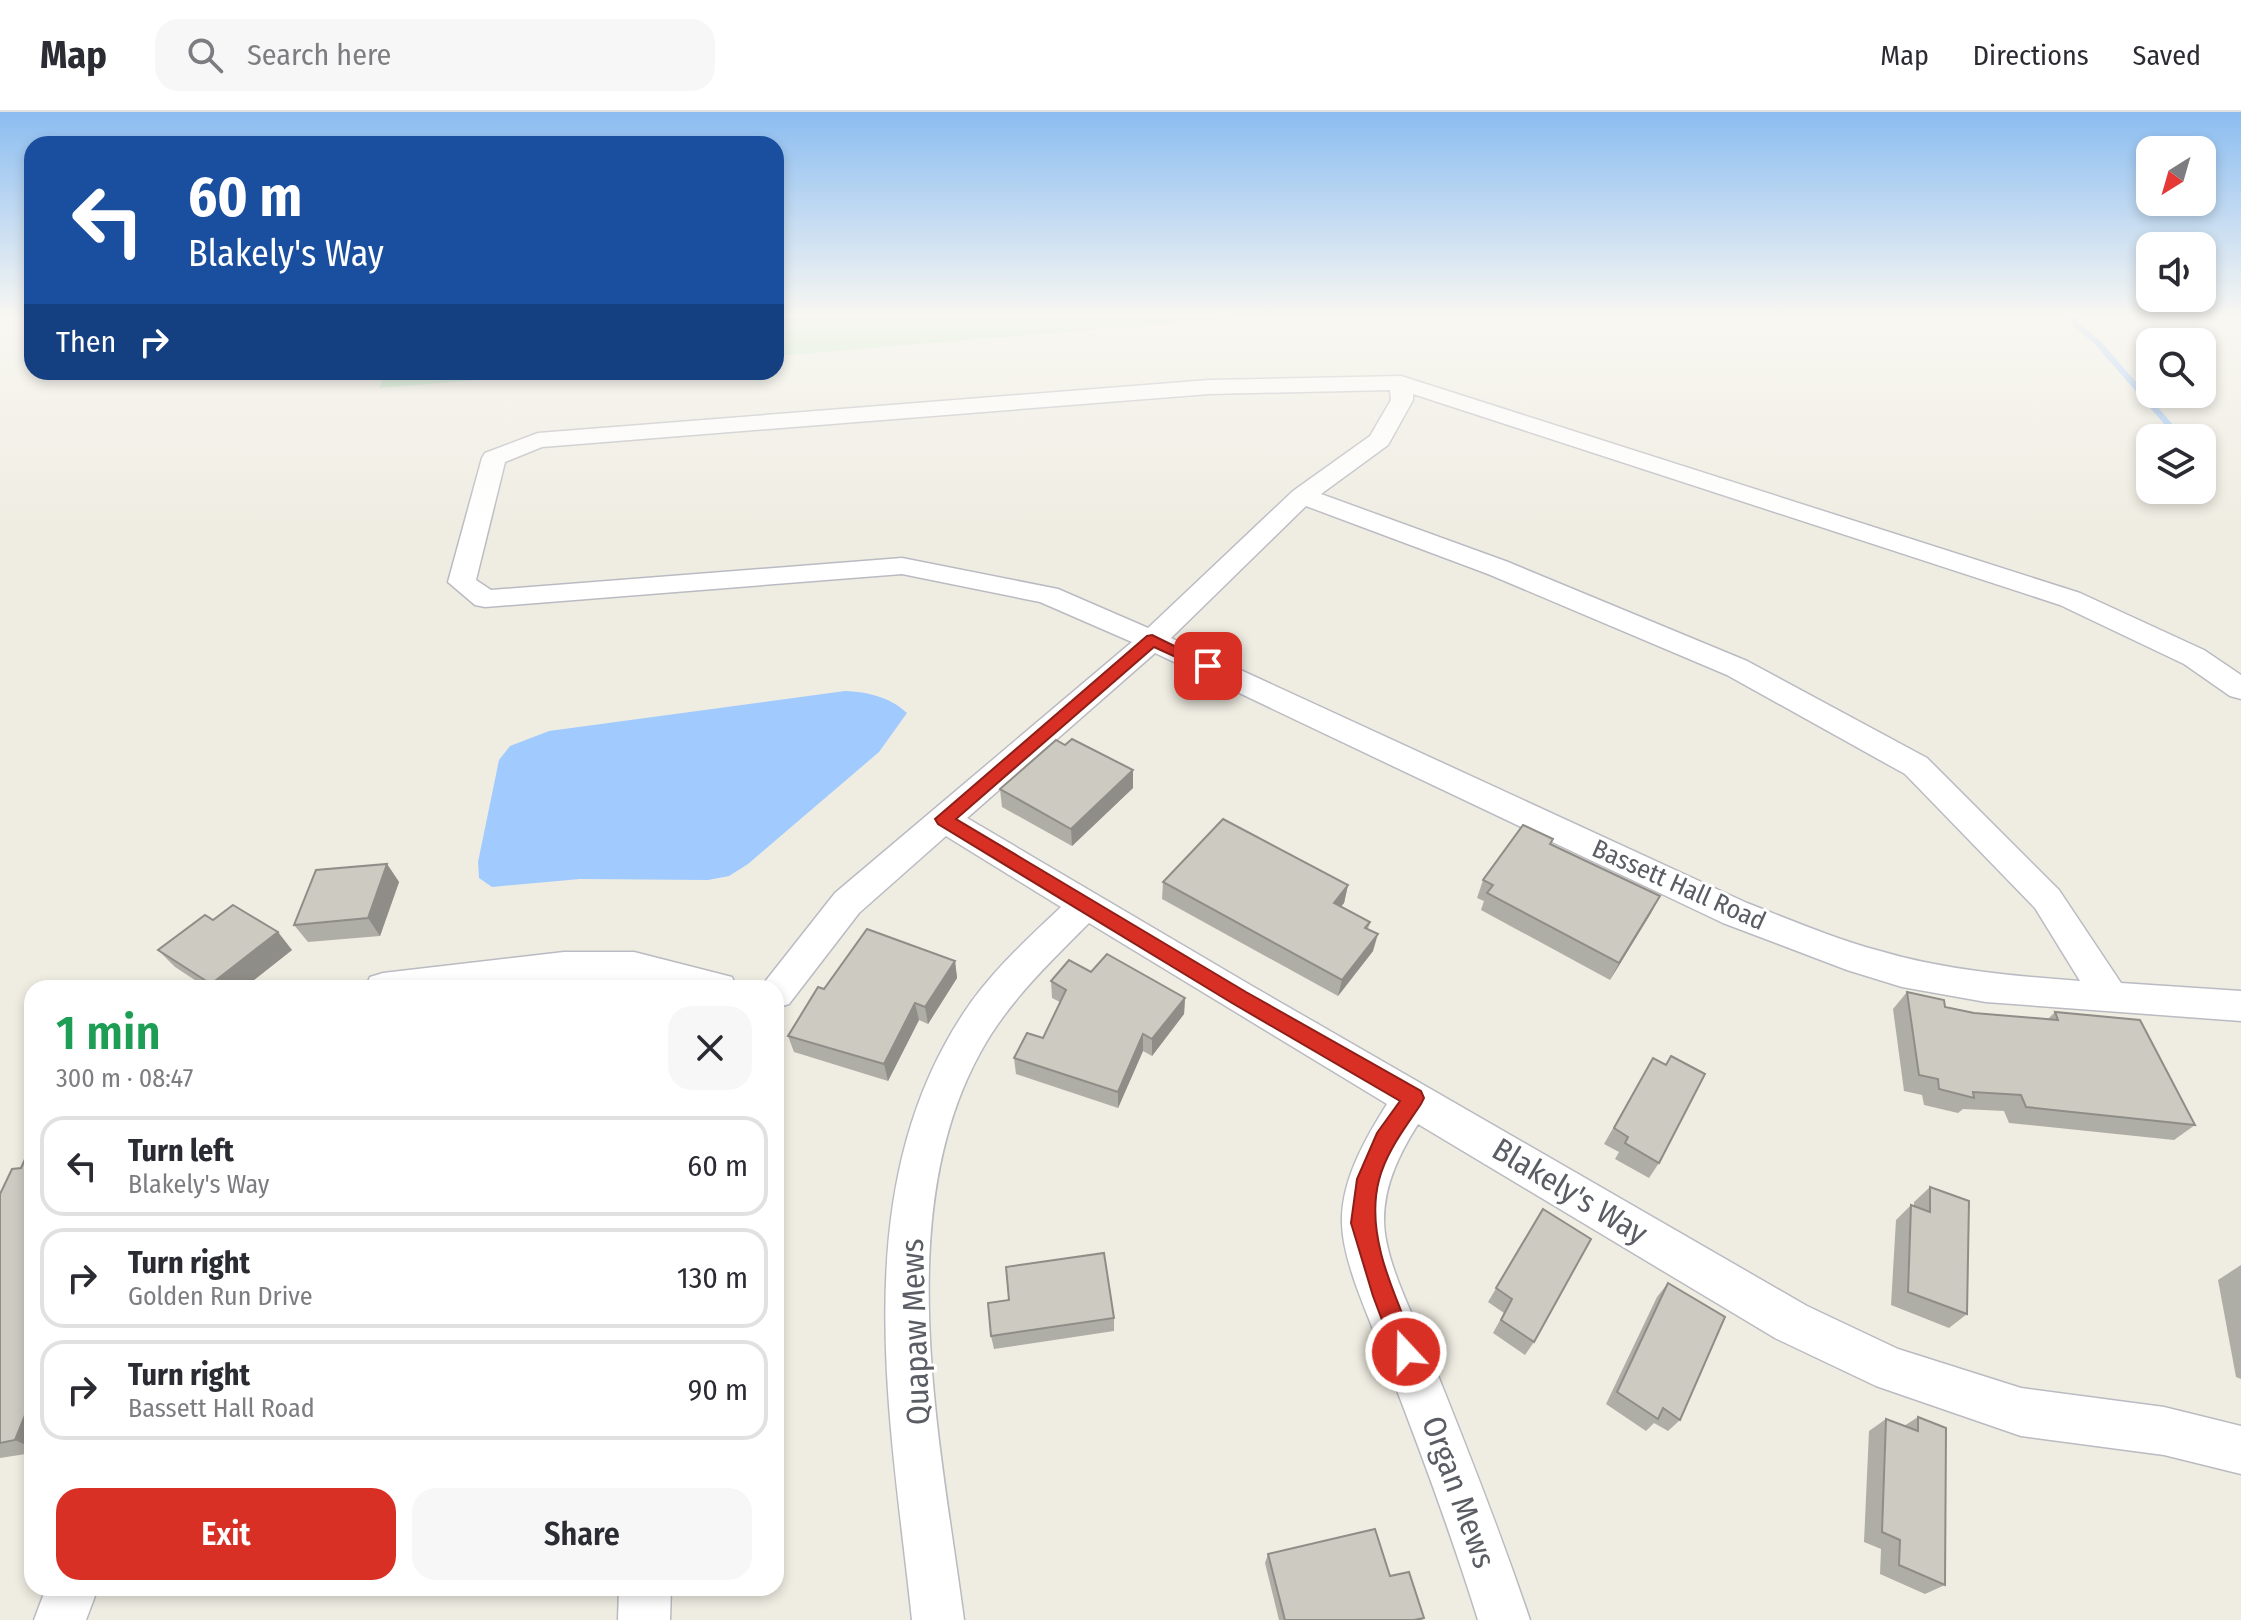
<!DOCTYPE html>
<html lang="en">
<head>
<meta charset="utf-8">
<style>
	:root { --surface:#fff; --page:#f7f7f7; --text:#2b2b33; --muted:#7c7c81; --line:#e1e1e2; --accent:#d93025 }
	body { margin:0; font-family:"Fira Sans Condensed",sans-serif; background:var(--page); color:var(--text); height:100vh; display:flex; flex-direction:column; font-size:30px; white-space:nowrap }
	* { box-sizing:border-box; margin:0 }
	p { font-size:26px; color:var(--muted) }
	.icon { flex:none; width:44px; height:44px; fill:none; stroke:currentColor; stroke-width:2; stroke-linecap:round; stroke-linejoin:round }
	.map { position:relative; flex:1; overflow:hidden }
	.panel { position:absolute; left:24px; top:868px; width:760px; height:616px; display:flex; flex-direction:column; background:var(--surface); border-radius:24px; box-shadow:0 4px 12px #0003 }
	.panel>* { flex:none }
	.guide { position:absolute; left:24px; top:24px; width:760px; height:244px; border-radius:24px; box-shadow:0 4px 12px #0003; background:#1a4fa0; color:#fff; overflow:hidden }
	.needle { width:52px; rotate:217deg }
	.fabs { position:absolute; left:2136px; top:24px; display:grid; gap:16px }
	.fabs a { display:grid; place-items:center; width:80px; height:80px; border-radius:16px; background:var(--surface); box-shadow:0 4px 12px #0003; font-size:40px }
	.pin { position:absolute; display:grid; place-items:center; width:68px; height:68px; color:#fff; margin:-34px; border-radius:16px; box-shadow:0 4px 12px #0006 }
	.me { position:absolute; width:88px; margin:-44px; rotate:339deg; stroke-linejoin:round; filter:drop-shadow(0 0 6px #0008) }
	.turn { display:flex; align-items:center; gap:28px; height:168px; padding:0 32px; font-size:36px }
	.turn .icon { width:104px; height:104px; stroke-width:2.5 }
	.turn b { display:block; font-size:56px; line-height:68px }
	.then { display:flex; align-items:center; height:76px; padding:0 32px; background:#0003; gap:16px; font-size:30px }
	.round { display:grid; place-items:center; flex:none; width:84px; height:84px; border-radius:24px; background:var(--page) }
	.summary { display:flex; align-items:center; justify-content:space-between; height:136px; padding:0 32px }
	h1 { font-size:48px; font-weight:600; line-height:60px; color:#1e9e55 }
	.primary-button { display:flex; gap:16px; margin-top:auto; padding:16px 32px }
	.primary-button a { flex:1; height:92px; border-radius:24px; background:var(--accent); color:#fff; font-size:32px; font-weight:600; line-height:92px; text-align:center }
	.primary-button a+a { background:var(--page); color:var(--text) }
	ul { padding:0; list-style:none }
	li { display:flex; align-items:center; gap:24px; height:100px; margin:0 16px 12px; padding:0 16px; border:4px solid var(--line); border-radius:24px }
	li div { flex:1 }
	li b { display:block; font-size:30px }
	li em { font-style:normal }
	header { display:flex; align-items:center; gap:48px; box-sizing:border-box; height:112px; padding:0 40px; background:var(--surface); border-bottom:2px solid var(--line) }
	header strong { font-size:38px }
	nav { display:flex; gap:44px; margin-inline-start:auto; font-size:28px }
	.search { width:560px; height:72px; background:var(--page); display:flex; align-items:center; gap:20px; box-sizing:border-box; padding:0 28px; border-radius:24px; color:var(--muted); font-size:30px }
	.map>svg:first-child { display:block }
	.green { fill:#bbe9c1 }
	.water { fill:#a1caff }
	.lines { fill:none; stroke-linecap:round; stroke-linejoin:round }
	.stream { stroke:#a1caff; stroke-width:6 }
	.minor-casing { stroke:#babbc2; stroke-width:3 }
	.minor { fill:#fff; fill-rule:evenodd }
	.wall { fill:#afaea6 }
	.shaded-wall { fill:#8f8d87 }
	.building { fill:#cccac1; stroke:#8f8d87; stroke-width:2 }
	.route { fill:#d93025; stroke:#8d1f18; stroke-width:2 }
	.labels { text-anchor:middle; dominant-baseline:central; stroke-width:6; stroke-linejoin:round; paint-order:stroke }
	.street-label { font-size:26px; fill:#5a5d64; stroke:#fff }
	.near-street-label { font-size:32px; fill:#5a5d64; stroke:#fff }
</style>
</head>
<body>
<header>
<strong>Map</strong>
<div class="search"><svg class="icon" aria-label="search" viewBox="0 0 24 24"><circle cx="10" cy="10" r="6"/><path d="M15 15l6 6"/></svg>Search here</div>
<nav><a>Map</a><a>Directions</a><a>Saved</a></nav>
</header>
<div class="map">
<svg width="2241" height="1508" viewBox="0 0 2241 1508">
	<rect width="100%" height="100%" fill="#efede2"/>
	<g class="green">
		<path d="M776,205H1243L776,244Z"/>
		<path d="M387,260H576L379,276Z"/>
	</g>
	<path class="water" d="M845,579C868,580 890,585 907,601L879,640L748,752L729,764L708,768L580,767L492,775L479,766L478,750L499,648L510,634L549,619Z"/>
	<g class="lines">
		<path class="stream" d="M2068,205L2098,231L2170,314"/>
		<defs>
			<g id="minor">
				<path d="M1401,264L2080,481L2204,538L2241,563V587L2230,584L2184,552L2060,493L1413,282V288L1388,333L1321,382L1508,450L1747,549L1927,646L2059,778L2121,871L2241,879V909L1986,890L1902,875L1847,858L1723,811L1155,541L967,706L1252,874L1807,1194L1898,1237L2021,1276L2164,1295L2241,1314V1362L2164,1343L2021,1324L1876,1274L1775,1226L1418,1012C1400,1041 1384,1072 1384,1108C1384,1149 1415,1207 1431,1246C1466,1333 1500,1419 1530,1508H1478C1451,1421 1419,1335 1386,1250C1371,1209 1343,1153 1342,1111C1341,1069 1365,1027 1387,992L1089,811C1049,851 1007,891 980,941C890,1105 941,1332 964,1508H912C891,1308 845,1082 963,902C989,862 1026,828 1061,795L946,724L859,801L789,892L776,896V876H760L835,781L1132,530L1040,490L902,462L485,495L475,493L448,470L482,346L485,341L538,321L1209,268ZM1390,278L1391,288L1370,324L1293,379L1148,516L1058,477L902,446L491,478L476,468L505,350L542,335L1209,282ZM1306,394L1488,462L1727,563L1905,662L2035,796L2080,869C2013,864 1944,858 1880,839C1835,827 1791,808 1747,791L1171,526Z"/>
				<path d="M564,840H634L732,865L737,876H659L634,870H564L511,876H365L370,865L383,861Z"/>
				<path d="M46,1476H98L86,1508H34Z"/>
				<path d="M619,1476H671L670,1508H618Z"/>
			</g>
		</defs>
		<use href="#minor" class="minor-casing"/>
		<use href="#minor" class="minor"/>
	</g>
	<g class="wall">
		<path d="M1065,633L1133,658V676L1072,734L1002,695L1000,677Z"/>
		<path d="M1551,732L1660,784L1651,801L1610,868L1481,798L1484,789L1477,786L1483,768Z"/>
		<path d="M387,752L399,770L380,824L308,830L294,813Z"/>
		<path d="M1163,770L1348,773L1344,791L1341,794L1370,810L1368,817L1373,839L1338,884L1162,787Z"/>
		<path d="M213,808L292,838L244,876H207L175,855L158,838Z"/>
		<path d="M955,849L957,866L928,912L919,908L888,969L794,940L788,924L824,877Z"/>
		<path d="M1091,860L1185,886L1184,902L1152,944L1143,939L1118,996L1016,962L1014,946L1043,926L1060,890L1052,886L1051,869Z"/>
		<path d="M1907,880L1945,895L1974,901L2048,907L2055,900L2195,1013L2174,1028L2009,1011L2004,999L1963,997L1958,1001L1924,993L1922,983L1904,979L1893,897Z"/>
		<path d="M1653,946L1659,1051L1649,1066L1615,1047L1619,1040L1604,1032Z"/>
		<path d="M32,1032V1341L0,1346V1082L21,1056Z"/>
		<path d="M1930,1075L1967,1202L1949,1216L1891,1193L1896,1108L1911,1093L1914,1094V1090Z"/>
		<path d="M1543,1097L1534,1230L1525,1243L1493,1221L1504,1201L1488,1190Z"/>
		<path d="M2241,1153V1267L2236,1265L2218,1168Z"/>
		<path d="M1668,1171L1680,1308L1668,1319L1654,1311L1646,1319L1606,1292L1657,1185Z"/>
		<path d="M1114,1206V1219L994,1237L991,1224Z"/>
		<path d="M1918,1305L1945,1473L1925,1482L1880,1462L1881,1437L1864,1430L1869,1319L1886,1307L1904,1314Z"/>
		<path d="M1268,1442L1390,1464L1424,1506L1422,1508H1279L1265,1451Z"/>
	</g>
	<g class="shaded-wall">
		<path d="M1133,658V676L1072,734L1071,717Z"/>
		<path d="M387,752L399,770L380,824L368,806Z"/>
		<path d="M1348,773L1344,791L1330,808L1334,791Z"/>
		<path d="M1660,784L1651,801L1610,868L1619,851Z"/>
		<path d="M278,820L292,838L244,876H214L211,872Z"/>
		<path d="M1378,822L1373,839L1338,884L1342,868Z"/>
		<path d="M955,849L957,866L928,912L925,895Z"/>
		<path d="M1185,886L1184,902L1152,944V927Z"/>
		<path d="M915,891L919,908L888,969L884,952Z"/>
		<path d="M1143,922V939L1118,996V980Z"/>
		<path d="M32,1286V1336L15,1328Z"/>
	</g>
	<g class="building">
		<path d="M1072,627L1133,658L1071,717L1000,677L1056,628L1065,633Z"/>
		<path d="M1223,707L1348,773L1334,791L1370,810L1365,816L1378,822L1342,868L1163,770Z"/>
		<path d="M1523,713L1553,727L1550,732L1660,784L1619,851L1487,781L1493,773L1483,768Z"/>
		<path d="M387,752L368,806L294,813L316,758Z"/>
		<path d="M233,793L278,820L211,872L158,838L205,803L213,808Z"/>
		<path d="M867,817L955,849L925,895L915,891L884,952L788,924L818,875L824,877Z"/>
		<path d="M1107,842L1185,886L1152,927L1143,922L1118,980L1014,946L1027,921L1043,926L1066,878L1051,869L1069,848L1091,860Z"/>
		<path d="M1907,880L1944,888L1945,895L1974,901L2058,908L2055,900L2140,908L2195,1013L2026,995L2021,983L1973,980L1974,986L1939,977L1938,967L1919,963Z"/>
		<path d="M1671,944L1705,962L1659,1051L1625,1031L1628,1025L1614,1016L1653,946L1666,953Z"/>
		<path d="M32,1032V1286L15,1328L0,1331V1082L12,1057L21,1056Z"/>
		<path d="M1930,1075L1969,1089L1967,1202L1908,1180L1911,1093L1930,1100Z"/>
		<path d="M1543,1097L1591,1127L1534,1230L1501,1208L1512,1187L1496,1176Z"/>
		<path d="M1104,1141L1114,1206L991,1224L988,1191L1009,1188L1006,1155Z"/>
		<path d="M1668,1171L1725,1205L1680,1308L1663,1296L1658,1307L1617,1280Z"/>
		<path d="M1918,1305L1946,1316L1945,1473L1899,1453L1900,1428L1882,1420L1886,1307L1918,1319Z"/>
		<path d="M1375,1417L1390,1464L1409,1460L1424,1506L1414,1508H1285L1268,1442Z"/>
	</g>
	<linearGradient id="sky" x2="0" y2="1"><stop stop-color="#8bbdf1"/><stop offset="0.49" stop-color="#f8f7f2"/><stop offset="1" stop-color="#f8f7f2" stop-opacity="0"/></linearGradient>
	<rect width="2241" height="416" fill="url(#sky)"/>
	<path class="route" d="M1152,523L1215,554L1213,557H1202L1154,535L956,707L1246,880L1421,979L1424,986L1421,992C1405,1016 1386,1040 1379,1068C1364,1125 1397,1187 1418,1240L1414,1248L1406,1252L1397,1248L1373,1184L1351,1111L1357,1067L1377,1021L1400,989L1232,891L938,712L935,707L1147,524Z"/>
	<g class="labels">
		<g class="street-label">
			<text transform="translate(1679 773) rotate(24)">Bassett Hall Road</text>
		</g>
		<g class="near-street-label">
			<text transform="translate(1570 1079) rotate(31)">Blakely's Way</text>
			<text transform="translate(915 1220) rotate(-92)">Quapaw Mews</text>
			<text transform="translate(1459 1380) rotate(70)">Organ Mews</text>
		</g>
	</g>
</svg>
<div class="fabs">
<a><svg class="needle" viewBox="-14 -14 28 28"><path d="M0-13l5 13h-10z" fill="#e53935"/><path d="M0 13l5-13h-10z" fill="#7c7c81"/></svg></a>
<a><svg class="icon" aria-label="sound" viewBox="0 0 24 24"><path d="M4 9h4l5-4v14l-5-4H4zM17 9q2 3 0 6"/></svg></a>
<a><svg class="icon" aria-label="search" viewBox="0 0 24 24"><circle cx="10" cy="10" r="6"/><path d="M15 15l6 6"/></svg></a>
<a><svg class="icon" aria-label="layers" viewBox="0 0 24 24"><path d="M12 4l9 5-9 5-9-5zM3 14l9 5 9-5"/></svg></a>
</div>
<div class="pin" style="left:1208px;top:554px;background:#d93025"><svg class="icon" aria-label="arrive" viewBox="0 0 24 24"><path d="M6 21V4h12l-3 4 3 4H6"/></svg></div>
<svg class="me" style="left:1406px;top:1240px" viewBox="-20 -20 40 40"><circle r="17" fill="#d93025" stroke="#fff" stroke-width="3"/><path d="M0-11L8 9 0 5-8 9z" fill="#fff"/></svg>
<div class="guide">
<div class="turn"><svg class="icon" aria-label="left" viewBox="0 0 24 24"><path d="M17 20v-9H6M10 6l-5 5 5 5"/></svg><div><b>60 m</b>Blakely's Way</div></div>
<div class="then">Then<svg class="icon" aria-label="right" viewBox="0 0 24 24"><path d="M7 20v-9h11M14 6l5 5-5 5"/></svg></div>
</div>
<section class="panel">
<div class="summary"><div><h1>1 min</h1><p>300 m · 08:47</p></div><a class="round"><svg class="icon" aria-label="close" viewBox="0 0 24 24"><path d="M6 6l12 12M18 6L6 18"/></svg></a></div>
<ul>
<li><svg class="icon" aria-label="left" viewBox="0 0 24 24"><path d="M17 20v-9H6M10 6l-5 5 5 5"/></svg><div><b>Turn left</b><p>Blakely's Way</p></div><em>60 m</em></li>
<li><svg class="icon" aria-label="right" viewBox="0 0 24 24"><path d="M7 20v-9h11M14 6l5 5-5 5"/></svg><div><b>Turn right</b><p>Golden Run Drive</p></div><em>130 m</em></li>
<li><svg class="icon" aria-label="right" viewBox="0 0 24 24"><path d="M7 20v-9h11M14 6l5 5-5 5"/></svg><div><b>Turn right</b><p>Bassett Hall Road</p></div><em>90 m</em></li>
</ul>
<div class="primary-button"><a>Exit</a><a>Share</a></div>
</section>
</div>
</body>
</html>
